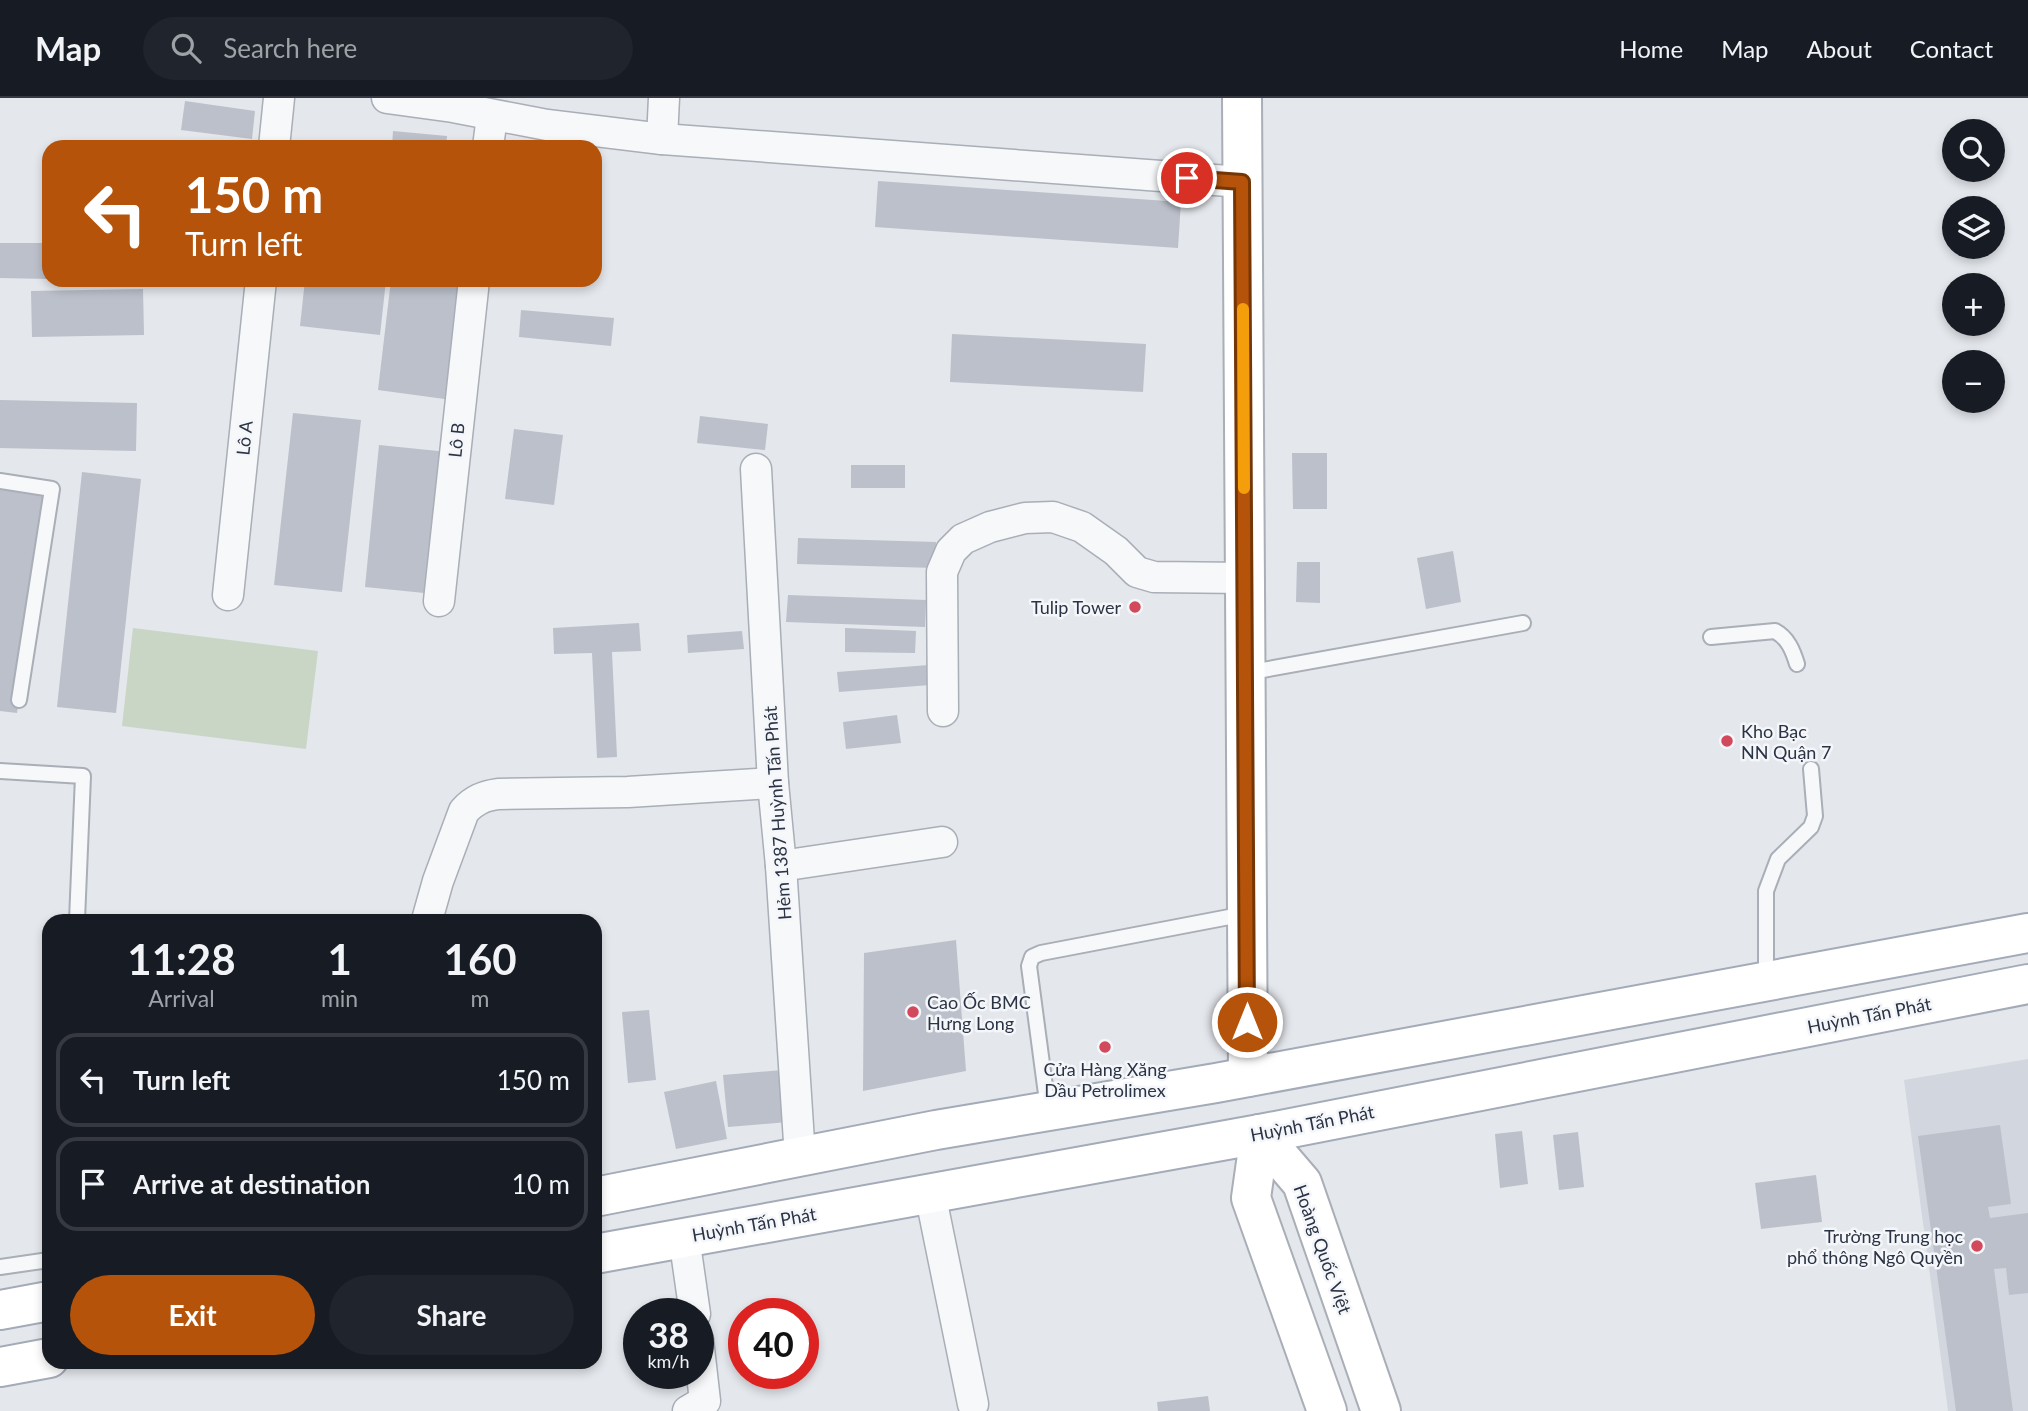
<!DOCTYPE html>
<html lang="en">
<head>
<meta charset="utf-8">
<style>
	:root { --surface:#171b24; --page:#20242c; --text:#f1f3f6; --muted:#9ea1a6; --line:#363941; --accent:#b45309 }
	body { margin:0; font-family:Lato,sans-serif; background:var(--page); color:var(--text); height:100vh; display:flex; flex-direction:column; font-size:26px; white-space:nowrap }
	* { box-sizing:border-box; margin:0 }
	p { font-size:23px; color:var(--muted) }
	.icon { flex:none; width:38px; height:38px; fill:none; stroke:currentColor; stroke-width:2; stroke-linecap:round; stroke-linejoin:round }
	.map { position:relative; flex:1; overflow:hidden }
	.panel { position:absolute; left:42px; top:816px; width:560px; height:455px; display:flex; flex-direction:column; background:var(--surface); border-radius:21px; box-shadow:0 4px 10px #0003 }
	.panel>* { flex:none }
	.hud { position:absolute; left:42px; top:42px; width:560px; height:147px; border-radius:21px; box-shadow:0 4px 10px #0003; background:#b45309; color:#fff; overflow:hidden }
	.controls { position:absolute; left:1942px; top:21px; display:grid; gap:14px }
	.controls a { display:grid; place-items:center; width:63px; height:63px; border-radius:50%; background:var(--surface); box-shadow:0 4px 10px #0003; font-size:35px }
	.speed { position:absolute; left:623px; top:1200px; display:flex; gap:14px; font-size:35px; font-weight:700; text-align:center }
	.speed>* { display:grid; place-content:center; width:91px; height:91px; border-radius:50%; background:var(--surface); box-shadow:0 4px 10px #0003; line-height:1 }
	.speed small { font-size:18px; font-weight:400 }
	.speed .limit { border:10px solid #d22; background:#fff; color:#111 }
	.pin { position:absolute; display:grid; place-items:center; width:60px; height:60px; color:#fff; margin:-30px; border:4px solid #fff; border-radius:50%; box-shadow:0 2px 7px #0007 }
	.me { position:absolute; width:77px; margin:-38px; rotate:0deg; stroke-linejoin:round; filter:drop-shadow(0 0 5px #0008) }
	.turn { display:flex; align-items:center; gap:24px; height:147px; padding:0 28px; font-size:32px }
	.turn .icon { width:91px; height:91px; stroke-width:2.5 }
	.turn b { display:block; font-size:49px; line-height:60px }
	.eta { display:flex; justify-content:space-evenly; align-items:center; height:119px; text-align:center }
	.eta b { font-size:42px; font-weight:700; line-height:49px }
	.primary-button { display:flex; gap:14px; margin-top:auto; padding:14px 28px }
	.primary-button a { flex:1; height:80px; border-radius:42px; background:var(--accent); color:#fff; font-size:28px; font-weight:700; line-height:80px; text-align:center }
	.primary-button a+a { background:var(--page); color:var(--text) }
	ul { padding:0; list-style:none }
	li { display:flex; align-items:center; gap:21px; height:94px; margin:0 14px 10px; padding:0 14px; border:4px solid var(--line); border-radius:21px }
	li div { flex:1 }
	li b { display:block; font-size:26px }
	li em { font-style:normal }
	header { display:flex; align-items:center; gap:42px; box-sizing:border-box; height:98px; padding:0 35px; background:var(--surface); border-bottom:2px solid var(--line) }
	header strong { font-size:33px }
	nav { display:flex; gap:38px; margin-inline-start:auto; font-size:24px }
	.search { width:490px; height:63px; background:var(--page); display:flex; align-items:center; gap:18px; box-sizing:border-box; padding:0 24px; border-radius:38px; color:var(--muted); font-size:26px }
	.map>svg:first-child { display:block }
	.built { fill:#d2d6de }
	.green { fill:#c9d6c5 }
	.building { fill:#bbc0ca }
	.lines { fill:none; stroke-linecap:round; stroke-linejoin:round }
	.lane-casing { stroke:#a9aeb7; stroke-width:18 }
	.street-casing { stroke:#a9aeb7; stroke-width:33 }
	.secondary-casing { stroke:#a9aeb7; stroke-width:42 }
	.primary-casing { stroke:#a3abb8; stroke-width:42 }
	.lane { stroke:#f7f8fa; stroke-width:14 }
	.street { stroke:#f7f8fa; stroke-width:30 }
	.secondary { stroke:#fff; stroke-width:38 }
	.primary { stroke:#fff; stroke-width:38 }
	.route-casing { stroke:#753606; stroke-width:18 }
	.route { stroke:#b45309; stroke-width:12 }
	.slow { stroke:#f59e0b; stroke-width:12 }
	.poi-dot { fill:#d1495b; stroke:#f4f6f9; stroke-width:2.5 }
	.labels { text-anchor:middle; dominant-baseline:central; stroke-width:5; stroke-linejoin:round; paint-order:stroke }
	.street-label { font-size:18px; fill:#2b3445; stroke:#f4f6f9 }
	.poi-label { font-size:18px; fill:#2b3445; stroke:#f4f6f9; text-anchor:end }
</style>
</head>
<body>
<header>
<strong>Map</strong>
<div class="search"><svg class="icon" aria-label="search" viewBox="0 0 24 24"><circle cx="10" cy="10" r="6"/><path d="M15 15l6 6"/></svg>Search here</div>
<nav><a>Home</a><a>Map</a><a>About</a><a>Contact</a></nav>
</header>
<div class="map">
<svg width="2028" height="1313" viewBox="0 0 2028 1313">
	<rect width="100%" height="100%" fill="#e4e7ec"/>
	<path class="built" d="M2028,961V1313H1948L1904,982Z"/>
	<path class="green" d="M133,530L318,553L306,651L122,628Z"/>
	<g class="building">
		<path d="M185,3L255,13L252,41L181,32Z"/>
		<path d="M393,33L447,38L446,49H392Z"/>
		<path d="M878,83L1181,104L1178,150L875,129Z"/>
		<path d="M0,145H49V181L0,180Z"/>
		<path d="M305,182H386L380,237L300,228Z"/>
		<path d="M391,182H467L452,302L378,292Z"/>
		<path d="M143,191L144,237L32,239L31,193Z"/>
		<path d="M521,212L614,220L611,248L519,239Z"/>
		<path d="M952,236L1146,246L1143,294L950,284Z"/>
		<path d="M0,302L137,305L136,353L0,350Z"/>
		<path d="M293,315L361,322L342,494L274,487Z"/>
		<path d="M700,318L768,326L765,352L697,345Z"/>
		<path d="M514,331L563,337L554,407L505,401Z"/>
		<path d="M379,347L448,354L434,496L365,489Z"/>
		<path d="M1292,355H1327V411H1293Z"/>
		<rect x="851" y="367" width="54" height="23"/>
		<path d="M82,374L141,381L116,615L57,609Z"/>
		<path d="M0,384L50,392L17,615L0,613Z"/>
		<path d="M798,440L936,444L935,470L797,466Z"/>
		<path d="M1453,453L1461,504L1426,511L1417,460Z"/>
		<path d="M1297,464H1320V505L1296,504Z"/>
		<path d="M788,497L926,502L925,529L786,524Z"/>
		<path d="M639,525L641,553L612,554L617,659L597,660L592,555L554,556L553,530Z"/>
		<path d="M845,530L916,533L915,555L845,554Z"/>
		<path d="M742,533L744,551L688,555L687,537Z"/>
		<path d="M929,567L930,587L839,594L837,574Z"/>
		<path d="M897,617L901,645L846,651L843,624Z"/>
		<path d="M956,842L966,973L863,993L864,855Z"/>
		<path d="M649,912L656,982L628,985L622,914Z"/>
		<path d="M783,972L788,1024L728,1029L723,977Z"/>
		<path d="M716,983L727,1041L676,1051L664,994Z"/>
		<path d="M2000,1027L2011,1106L1988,1109L1990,1120L2028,1115V1195L2009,1197L2006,1170L1994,1171L2013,1313H1956L1918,1038Z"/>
		<path d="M1522,1033L1528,1086L1500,1090L1495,1036Z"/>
		<path d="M1578,1034L1584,1089L1559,1092L1553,1037Z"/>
		<path d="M1816,1077L1822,1124L1761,1131L1755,1085Z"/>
		<path d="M1208,1298L1210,1313H1158L1157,1304Z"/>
	</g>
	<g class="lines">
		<defs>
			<g id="lane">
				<path d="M0,383L52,391L19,602"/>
				<path d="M1711,539L1775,533C1788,540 1793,553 1797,566"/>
				<path d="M1246,575L1523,525"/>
				<path d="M0,673L83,678L77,822"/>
				<path d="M1766,880V793L1778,761L1811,729L1815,718L1811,671"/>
				<path d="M1048,1011L1029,868L1032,859L1041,855L1245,816"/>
				<path d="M0,1169L49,1162"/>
			</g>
			<g id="street">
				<path d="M387,0L453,9L547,27L662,41L1242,84"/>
				<path d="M662,41L664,0"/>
				<path d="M274,49L279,0"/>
				<path d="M488,49L492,18"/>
				<path d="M756,371L773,685L781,768L800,1059"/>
				<path d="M228,497L261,182"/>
				<path d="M439,503L474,182"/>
				<path d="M943,613L942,474L951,453L963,441L990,429L1025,420L1053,419L1082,429L1116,453L1137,474L1154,479L1245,480"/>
				<path d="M781,768L942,744"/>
				<path d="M427,822L438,783L464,713C474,702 484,698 498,696L628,694L773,685"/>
				<path d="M930,1095L973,1306"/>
				<path d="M684,1139L695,1216"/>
				<path d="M688,1313L705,1303L698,1242"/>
			</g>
			<g id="secondary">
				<path d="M1242,0L1248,979"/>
				<path d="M1260,1036L1302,1085L1381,1313"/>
				<path d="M1260,1036L1251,1100L1327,1313"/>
			</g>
			<g id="primary">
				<path d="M595,1099L936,1032L1216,985L2028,835"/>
				<path d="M595,1156L1260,1036L2028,886"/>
				<path d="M0,1212L49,1203"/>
				<path d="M0,1269L49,1260"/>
			</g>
		</defs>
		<use href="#lane" class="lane-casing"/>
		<use href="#street" class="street-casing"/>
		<use href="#secondary" class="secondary-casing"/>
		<use href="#primary" class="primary-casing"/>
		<use href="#lane" class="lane"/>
		<use href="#street" class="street"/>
		<use href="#secondary" class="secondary"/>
		<use href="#primary" class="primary"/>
	</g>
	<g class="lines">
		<defs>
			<path id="route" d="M1187,80L1242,84L1247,924"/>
		</defs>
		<use href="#route" class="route-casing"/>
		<use href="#route" class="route"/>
		<path class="slow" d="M1243,211L1244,390"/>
	</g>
	<g class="poi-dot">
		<circle cx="1135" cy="509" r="7"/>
		<circle cx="1727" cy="643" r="7"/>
		<circle cx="913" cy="914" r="7"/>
		<circle cx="1105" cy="949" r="7"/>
		<circle cx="1977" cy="1148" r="7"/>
	</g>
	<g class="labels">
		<g class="street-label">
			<text transform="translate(244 340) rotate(-84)">Lô A</text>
			<text transform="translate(456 342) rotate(-84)">Lô B</text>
			<text transform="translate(777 715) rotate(-94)">Hẻm 1387 Huỳnh Tấn Phát</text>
			<text transform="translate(1869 917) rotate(-11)">Huỳnh Tấn Phát</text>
			<text transform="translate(1312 1025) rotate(-11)">Huỳnh Tấn Phát</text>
			<text transform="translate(754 1126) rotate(-10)">Huỳnh Tấn Phát</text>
			<text transform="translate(1323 1151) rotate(70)">Hoàng Quốc Việt</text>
		</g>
		<g class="poi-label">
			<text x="1121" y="509">Tulip Tower</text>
			<text x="1741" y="633" text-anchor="start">Kho Bạc<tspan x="1741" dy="21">NN Quận 7</tspan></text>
			<text x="927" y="904" text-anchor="start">Cao Ốc BMC<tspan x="927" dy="21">Hưng Long</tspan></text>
			<text x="1105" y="971" text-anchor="middle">Cửa Hàng Xăng<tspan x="1105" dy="21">Dầu Petrolimex</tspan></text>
			<text x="1963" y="1138">Trường Trung học<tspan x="1963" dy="21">phổ thông Ngô Quyền</tspan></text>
		</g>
	</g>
</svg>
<div class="controls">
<a><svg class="icon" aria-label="search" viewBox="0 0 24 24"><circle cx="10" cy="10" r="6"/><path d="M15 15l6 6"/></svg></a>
<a><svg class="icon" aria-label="layers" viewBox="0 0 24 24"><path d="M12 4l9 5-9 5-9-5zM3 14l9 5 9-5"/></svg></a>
<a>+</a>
<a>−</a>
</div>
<div class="speed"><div>38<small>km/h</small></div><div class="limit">40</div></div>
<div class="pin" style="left:1187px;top:80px;background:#d93025"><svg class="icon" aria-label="arrive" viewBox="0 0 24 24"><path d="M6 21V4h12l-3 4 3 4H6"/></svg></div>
<svg class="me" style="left:1247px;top:924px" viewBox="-20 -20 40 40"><circle r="17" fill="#b45309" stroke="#fff" stroke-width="3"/><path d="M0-11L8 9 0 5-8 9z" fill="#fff"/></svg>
<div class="hud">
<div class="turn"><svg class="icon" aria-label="left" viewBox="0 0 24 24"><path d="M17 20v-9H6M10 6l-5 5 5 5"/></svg><div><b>150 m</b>Turn left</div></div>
</div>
<section class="panel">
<div class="eta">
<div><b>11:28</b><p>Arrival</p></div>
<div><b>1</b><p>min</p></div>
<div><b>160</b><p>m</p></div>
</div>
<ul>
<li><svg class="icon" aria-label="left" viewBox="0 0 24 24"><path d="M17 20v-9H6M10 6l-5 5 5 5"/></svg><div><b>Turn left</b></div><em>150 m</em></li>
<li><svg class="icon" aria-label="arrive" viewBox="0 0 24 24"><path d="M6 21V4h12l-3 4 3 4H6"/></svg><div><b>Arrive at destination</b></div><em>10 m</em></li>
</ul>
<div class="primary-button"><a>Exit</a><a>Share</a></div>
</section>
</div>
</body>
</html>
